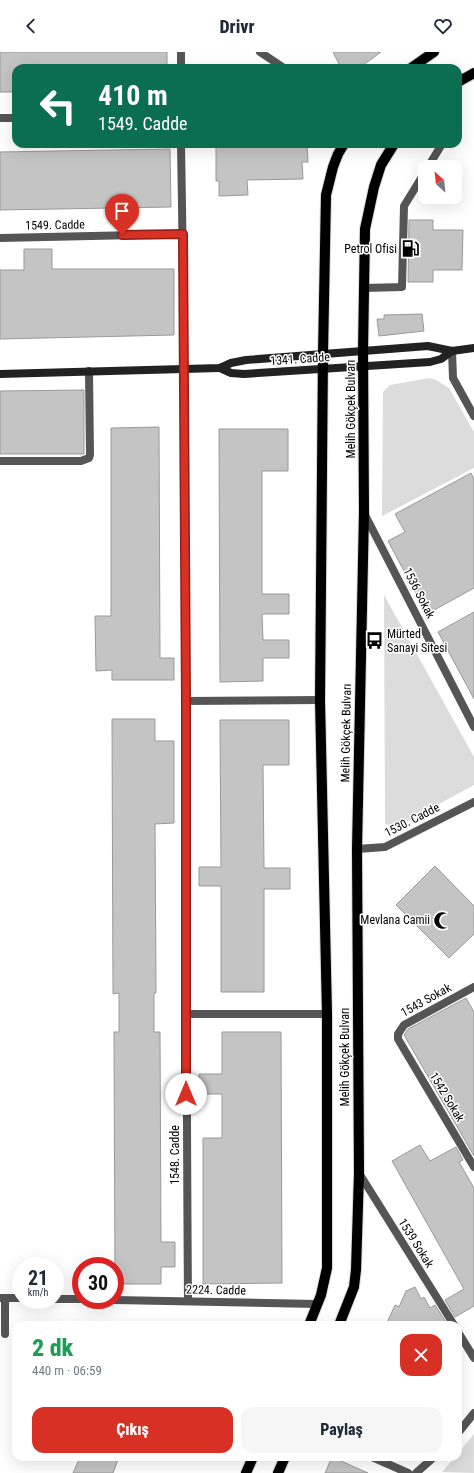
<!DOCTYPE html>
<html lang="tr">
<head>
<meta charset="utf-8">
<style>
	:root { --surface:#fff; --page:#f6f6f7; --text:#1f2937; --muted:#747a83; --accent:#d93025 }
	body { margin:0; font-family:"Roboto Condensed",sans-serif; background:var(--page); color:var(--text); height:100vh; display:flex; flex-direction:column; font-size:15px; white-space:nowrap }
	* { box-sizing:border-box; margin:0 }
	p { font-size:13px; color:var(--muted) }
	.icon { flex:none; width:22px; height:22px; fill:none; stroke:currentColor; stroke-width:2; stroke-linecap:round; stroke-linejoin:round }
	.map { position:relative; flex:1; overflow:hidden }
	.side { position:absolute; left:12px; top:1269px; width:450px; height:140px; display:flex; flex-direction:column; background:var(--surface); border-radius:12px; box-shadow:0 4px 16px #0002 }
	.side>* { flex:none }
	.top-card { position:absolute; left:12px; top:12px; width:450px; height:84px; border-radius:12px; box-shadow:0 4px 16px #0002; background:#0b6e4f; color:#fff; overflow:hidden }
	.needle { width:26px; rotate:333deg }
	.tools { position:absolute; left:418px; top:108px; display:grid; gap:8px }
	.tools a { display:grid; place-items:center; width:44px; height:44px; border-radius:8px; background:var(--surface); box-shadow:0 4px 16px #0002; font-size:20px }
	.speed { position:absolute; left:12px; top:1205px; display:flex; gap:8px; font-size:20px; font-weight:700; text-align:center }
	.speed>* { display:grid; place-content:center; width:52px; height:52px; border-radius:50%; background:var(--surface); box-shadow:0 4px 16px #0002; line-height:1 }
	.speed small { font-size:10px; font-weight:400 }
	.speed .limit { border:6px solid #d22; background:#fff; color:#111 }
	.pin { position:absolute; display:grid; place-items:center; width:34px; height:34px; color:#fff; margin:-41px -17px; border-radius:50% 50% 50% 0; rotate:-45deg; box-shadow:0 0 4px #0007 }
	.pin .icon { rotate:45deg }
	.me { position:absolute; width:44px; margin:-22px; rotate:0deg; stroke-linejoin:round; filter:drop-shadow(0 0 3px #0008) }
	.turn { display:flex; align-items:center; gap:14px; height:84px; padding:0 20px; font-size:18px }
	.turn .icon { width:52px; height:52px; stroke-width:2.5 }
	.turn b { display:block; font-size:28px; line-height:34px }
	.round { display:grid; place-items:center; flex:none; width:42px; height:42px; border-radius:12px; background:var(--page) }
	.summary { display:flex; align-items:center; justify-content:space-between; height:68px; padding:0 20px }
	h1 { font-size:24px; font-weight:800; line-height:30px; color:#1e9e55 }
	.button { display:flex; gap:8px; margin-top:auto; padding:8px 20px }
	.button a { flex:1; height:46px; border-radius:12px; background:var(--accent); color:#fff; font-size:16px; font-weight:800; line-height:46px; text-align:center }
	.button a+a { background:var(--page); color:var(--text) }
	header { display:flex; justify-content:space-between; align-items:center; height:52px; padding:0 20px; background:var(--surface); font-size:18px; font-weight:800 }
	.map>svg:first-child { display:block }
	.green { fill:#dcdcdc }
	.building { fill:#c4c4c4; stroke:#999 }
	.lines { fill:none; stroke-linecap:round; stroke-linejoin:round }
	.primary-casing { stroke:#dbdbdb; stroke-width:12 }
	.lane { stroke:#555; stroke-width:8 }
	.street { stroke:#555; stroke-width:8 }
	.secondary { stroke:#222; stroke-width:8 }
	.primary { stroke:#000; stroke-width:10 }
	.route-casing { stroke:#8d1f18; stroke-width:10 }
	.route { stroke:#d93025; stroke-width:7 }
	.labels { text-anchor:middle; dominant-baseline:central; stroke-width:3; stroke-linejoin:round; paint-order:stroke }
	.street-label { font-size:12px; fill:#000; stroke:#fff }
	.poi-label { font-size:12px; fill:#000; stroke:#fff; text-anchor:end }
</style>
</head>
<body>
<header><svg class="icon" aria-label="back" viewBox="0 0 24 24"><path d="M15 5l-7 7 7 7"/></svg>Drivr<svg class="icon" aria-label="heart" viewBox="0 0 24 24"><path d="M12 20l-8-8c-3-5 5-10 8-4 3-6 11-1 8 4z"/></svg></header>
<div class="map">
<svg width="474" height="1421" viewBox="0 0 474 1421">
	<rect width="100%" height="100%" fill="#fff"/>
	<g class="green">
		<path d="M429,326L436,328L449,336L474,380V416L382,464L383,340L390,333Z"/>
		<path d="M384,543L474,705V733L397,775L385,772Z"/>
		<path d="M474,1382V1421L442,1420L455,1405H458V1401Z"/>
	</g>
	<g class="building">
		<path d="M0,0H167V16H16V40H0Z"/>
		<path d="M333,0H381L359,16H341Z"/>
		<path d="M216,92H307L308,110H302L303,127L247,128L248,143L219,144V129H216Z"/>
		<path d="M170,97L171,155L0,158V100Z"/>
		<path d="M409,168H433V178H463L462,218H433V230H408Z"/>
		<path d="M24,197H52V217H174V283L0,287V218H24Z"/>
		<path d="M422,262L424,279L379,284L377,267H384V263Z"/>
		<path d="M84,338V402H0V339Z"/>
		<path d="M159,375L160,606H174V628H112V618L96,619L95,564H111V376Z"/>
		<path d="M219,377H288V419H262V542H289V562H262L263,588H289V606H263V629L220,630Z"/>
		<path d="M471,421L474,427V536L427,562L388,489L405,480L395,462Z"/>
		<path d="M474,560V647L438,580Z"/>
		<path d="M112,667H155V689H174V771L155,772L156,941H154V980H160L161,1190H175V1215H161V1232H115L114,980H119V941L113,942Z"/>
		<path d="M220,668H289V713H263L264,816H290V837H264V940H221V834H199V815H221Z"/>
		<path d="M435,814L474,854V882L449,906L396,853Z"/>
		<path d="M466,946L474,960V1104L404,983L408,977Z"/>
		<path d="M222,980H281L282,1231L203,1232V1086H222V1042H199V1022H222Z"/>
		<path d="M420,1093L430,1109L456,1095L463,1108L459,1110L474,1136V1254L455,1265L445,1248L464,1237L392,1109Z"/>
		<path d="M415,1235L421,1247L424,1245L430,1256L435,1253L446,1270L441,1273H386L395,1253L399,1255L406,1239Z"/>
		<path d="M80,1405H119L113,1421H73Z"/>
		<path d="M332,1405L368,1421H325Z"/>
	</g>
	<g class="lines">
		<defs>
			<g id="primary">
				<path d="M411,16L434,0"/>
				<path d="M458,30L474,21"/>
				<path d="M309,1273L321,1243L327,1216V962L320,648L323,302L326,143L333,115L338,102L344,92"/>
				<path d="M339,1273L354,1235L356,1218L359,1121L357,797L364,460L363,299L365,177L374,135L381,113L394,92"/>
				<path d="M246,1421L253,1405"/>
				<path d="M278,1421L285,1405"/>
			</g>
		</defs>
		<use href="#primary" class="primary-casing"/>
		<g class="lane">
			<path d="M428,115L442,92"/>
			<path d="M364,236L402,235L404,154L425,120"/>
			<path d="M452,299L453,326L474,364"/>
			<path d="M0,409H81L89,406L90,403L89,319"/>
			<path d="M364,461L474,675"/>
			<path d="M357,797L385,795L474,750"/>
			<path d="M474,935L404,973L398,982V987L474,1115"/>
			<path d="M5,1246V1282"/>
			<path d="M458,1381L474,1361"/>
			<path d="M372,1405L408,1421"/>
			<path d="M416,1421L434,1405"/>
		</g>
		<g class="street">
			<path d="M260,0L284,16"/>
			<path d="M181,16V0"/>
			<path d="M0,66H16"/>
			<path d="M181,92C188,478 185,863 188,1249"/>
			<path d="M0,186L183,182"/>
			<path d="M186,649L320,648"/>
			<path d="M186,962H327"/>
			<path d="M359,1121L454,1273"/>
			<path d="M0,1246H21"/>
			<path d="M55,1247H81"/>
			<path d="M115,1248L317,1252"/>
			<path d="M458,1280L474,1306"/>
		</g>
		<g class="secondary">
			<path d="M220,316L231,321L244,322L430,310L441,307L452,299"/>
			<path d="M0,322L220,316L231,311L246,308L428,294L452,299L474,296"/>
		</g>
		<use href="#primary" class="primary"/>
	</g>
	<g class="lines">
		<defs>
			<path id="route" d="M122,183L183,182L186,649V1042"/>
		</defs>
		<use href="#route" class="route-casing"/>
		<use href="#route" class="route"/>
	</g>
	<defs>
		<symbol id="fuel-bare" viewBox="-9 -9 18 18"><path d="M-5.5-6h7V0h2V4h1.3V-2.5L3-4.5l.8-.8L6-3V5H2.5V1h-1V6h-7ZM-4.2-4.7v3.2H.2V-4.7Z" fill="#000" stroke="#fff" stroke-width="2.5" paint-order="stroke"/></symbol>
		<symbol id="bus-bare" viewBox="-9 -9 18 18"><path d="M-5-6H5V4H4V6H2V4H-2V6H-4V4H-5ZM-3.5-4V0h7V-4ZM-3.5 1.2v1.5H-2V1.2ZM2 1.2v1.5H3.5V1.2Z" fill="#000" stroke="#fff" stroke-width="2.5" paint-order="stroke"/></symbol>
		<symbol id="mosque-bare" viewBox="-9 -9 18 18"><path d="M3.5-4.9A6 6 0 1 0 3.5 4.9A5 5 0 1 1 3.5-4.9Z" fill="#000" stroke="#fff" stroke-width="2.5" paint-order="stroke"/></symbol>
	</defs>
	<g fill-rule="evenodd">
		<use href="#fuel-bare" x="398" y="184" width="25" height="25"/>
		<use href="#bus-bare" x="362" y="576" width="25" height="25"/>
		<use href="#mosque-bare" x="430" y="856" width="25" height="25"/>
	</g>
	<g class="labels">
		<g class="street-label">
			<text transform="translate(55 173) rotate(-1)">1549. Cadde</text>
			<text transform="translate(300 307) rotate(-4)">1341. Cadde</text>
			<text transform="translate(351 357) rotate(-90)">Melih Gökçek Bulvarı</text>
			<text transform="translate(419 541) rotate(63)">1536 Sokak</text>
			<text transform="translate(346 681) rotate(-89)">Melih Gökçek Bulvarı</text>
			<text transform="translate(412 768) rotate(-27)">1530. Cadde</text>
			<text transform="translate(426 948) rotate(-29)">1543 Sokak</text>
			<text transform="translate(345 1005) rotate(-90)">Melih Gökçek Bulvarı</text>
			<text transform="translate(447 1045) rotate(59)">1542 Sokak</text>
			<text transform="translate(175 1103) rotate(-90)">1548. Cadde</text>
			<text transform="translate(416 1191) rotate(58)">1539 Sokak</text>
			<text transform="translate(216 1238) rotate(1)">2224. Cadde</text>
		</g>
		<g class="poi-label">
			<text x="397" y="197">Petrol Ofisi</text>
			<text x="387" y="582" text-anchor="start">Mürted<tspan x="387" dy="14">Sanayi Sitesi</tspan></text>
			<text x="430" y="868">Mevlana Camii</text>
		</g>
	</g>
</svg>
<div class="tools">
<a><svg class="needle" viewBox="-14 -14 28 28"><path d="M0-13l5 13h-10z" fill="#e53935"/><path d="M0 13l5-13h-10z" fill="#747a83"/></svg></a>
</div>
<div class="speed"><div>21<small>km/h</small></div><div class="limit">30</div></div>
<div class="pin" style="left:122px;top:183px;background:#d93025"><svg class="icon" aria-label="arrive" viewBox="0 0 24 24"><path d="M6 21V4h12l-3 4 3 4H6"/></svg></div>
<svg class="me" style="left:186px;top:1042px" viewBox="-20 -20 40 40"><circle r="19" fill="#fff"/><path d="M0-13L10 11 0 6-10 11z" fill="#d93025"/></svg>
<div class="top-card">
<div class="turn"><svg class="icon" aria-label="left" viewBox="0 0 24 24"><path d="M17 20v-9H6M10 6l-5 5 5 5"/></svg><div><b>410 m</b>1549. Cadde</div></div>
</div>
<section class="side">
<div class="summary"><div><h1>2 dk</h1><p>440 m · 06:59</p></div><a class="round" style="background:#d93025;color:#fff"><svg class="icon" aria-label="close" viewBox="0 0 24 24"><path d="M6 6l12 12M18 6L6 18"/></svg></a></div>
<div class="button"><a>Çıkış</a><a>Paylaş</a></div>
</section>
</div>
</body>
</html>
